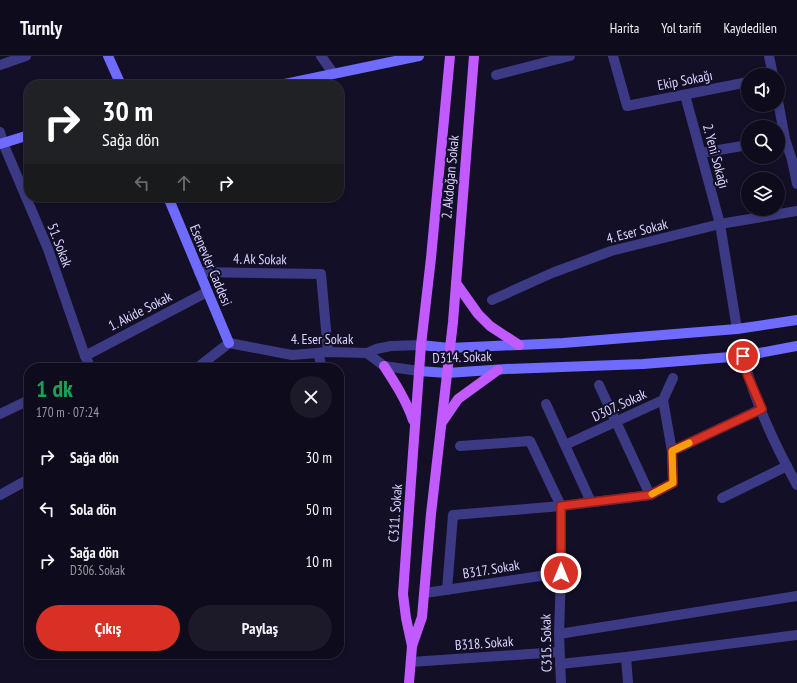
<!DOCTYPE html>
<html lang="tr">
<head>
<meta charset="utf-8">
<style>
	:root { --surface:#0e0b1c; --page:#1c1929; --text:#f1f3f6; --muted:#9b9ba3; --line:#2e2b3b; --accent:#d93025 }
	body { margin:0; font-family:"PT Sans Narrow",sans-serif; background:var(--page); color:var(--text); height:100vh; display:flex; flex-direction:column; font-size:15px; white-space:nowrap }
	* { box-sizing:border-box; margin:0 }
	p { font-size:13px; color:var(--muted) }
	.icon { flex:none; width:22px; height:22px; fill:none; stroke:currentColor; stroke-width:2; stroke-linecap:round; stroke-linejoin:round }
	.map { position:relative; flex:1; overflow:hidden }
	.sheet { position:absolute; left:24px; top:307px; width:320px; height:296px; display:flex; flex-direction:column; background:var(--surface); border-radius:16px; box-shadow:0 2px 6px #0003,0 0 0 1px var(--line) }
	.sheet>* { flex:none }
	.guide { position:absolute; left:24px; top:24px; width:320px; height:122px; border-radius:16px; box-shadow:0 2px 6px #0003,0 0 0 1px var(--line); background:#202124; color:#fff; overflow:hidden }
	.controls { position:absolute; left:741px; top:12px; display:grid; gap:8px }
	.controls a { display:grid; place-items:center; width:44px; height:44px; border-radius:50%; background:var(--surface); box-shadow:0 2px 6px #0003,0 0 0 1px var(--line); font-size:20px }
	.pin { position:absolute; display:grid; place-items:center; width:34px; height:34px; color:#fff; margin:-17px; border:2px solid #fff; border-radius:50%; box-shadow:0 1px 4px #0007 }
	.me { position:absolute; width:44px; margin:-22px; rotate:0deg; stroke-linejoin:round; filter:drop-shadow(0 0 3px #0008) }
	.turn { display:flex; align-items:center; gap:14px; height:84px; padding:0 12px; font-size:18px }
	.turn .icon { width:52px; height:52px; stroke-width:2.5 }
	.turn b { display:block; font-size:28px; line-height:34px }
	.lanes { display:flex; align-items:center; height:38px; padding:0 12px; background:#0003; justify-content:center; gap:20px; direction:ltr }
	.lanes .off { opacity:.35 }
	.round { display:grid; place-items:center; flex:none; width:42px; height:42px; border-radius:21px; background:var(--page) }
	.head { display:flex; align-items:center; justify-content:space-between; height:68px; padding:0 12px }
	h1 { font-size:24px; font-weight:800; line-height:30px; color:#1e9e55 }
	.primary-button { display:flex; gap:8px; margin-top:auto; padding:8px 12px }
	.primary-button a { flex:1; height:46px; border-radius:24px; background:var(--accent); color:#fff; font-size:16px; font-weight:800; line-height:46px; text-align:center }
	.primary-button a+a { background:var(--page); color:var(--text) }
	ul { padding:0; list-style:none }
	li { display:flex; align-items:center; gap:12px; height:52px; padding:0 12px }
	li div { flex:1 }
	li b { display:block; font-size:15px }
	li em { font-style:normal }
	header { display:flex; align-items:center; gap:24px; box-sizing:border-box; height:56px; padding:0 20px; background:var(--surface); border-bottom:1px solid var(--line) }
	header strong { font-size:19px }
	nav { display:flex; gap:22px; margin-inline-start:auto; font-size:14px }
	.map>svg:first-child { display:block }
	.lines { fill:none; stroke-linecap:round; stroke-linejoin:round }
	.minor { stroke:#3d3a85; stroke-width:10 }
	.secondary { stroke:#6f6bff; stroke-width:10 }
	.primary { stroke:#c25bff; stroke-width:10 }
	.route-casing { stroke:#8d1f18; stroke-width:10 }
	.route { stroke:#d93025; stroke-width:7 }
	.slow { stroke:#f59e0b; stroke-width:7 }
	.labels { text-anchor:middle; dominant-baseline:central; stroke-width:4; stroke-linejoin:round; paint-order:stroke }
	.street-label { font-size:14px; fill:#d9d4ff; stroke:#130f26 }
</style>
</head>
<body>
<header>
<strong>Turnly</strong>
<nav><a>Harita</a><a>Yol tarifi</a><a>Kaydedilen</a></nav>
</header>
<div class="map">
<svg width="797" height="627" viewBox="0 0 797 627">
	<rect width="100%" height="100%" fill="#130f26"/>
	<g class="lines">
		<g class="minor">
			<path d="M321,0L333,17"/>
			<path d="M613,0L627,50L748,26"/>
			<path d="M769,0L773,19"/>
			<path d="M0,9L26,0"/>
			<path d="M496,19L570,0"/>
			<path d="M685,39L720,168L737,273"/>
			<path d="M778,45L785,83L792,104L797,128"/>
			<path d="M0,76L3,87L48,193L85,300L91,312"/>
			<path d="M701,97L748,89"/>
			<path d="M199,216L321,218L328,296"/>
			<path d="M492,244L552,217L611,195L720,168L797,155"/>
			<path d="M318,297L322,312"/>
			<path d="M367,297L384,310L419,315"/>
			<path d="M85,300L207,236"/>
			<path d="M743,300C753,342 776,391 797,429"/>
			<path d="M197,312L229,287L292,299L328,296L367,297L376,293L391,290L421,289"/>
			<path d="M599,329L650,439"/>
			<path d="M546,348L591,446"/>
			<path d="M0,358L29,344"/>
			<path d="M565,389L663,344L673,322"/>
			<path d="M460,390L530,385L561,450V517L559,578L561,627"/>
			<path d="M672,395L761,353"/>
			<path d="M0,439L29,423"/>
			<path d="M722,442L787,410"/>
			<path d="M447,534L453,459L561,450L650,439L673,427L672,395L663,344"/>
			<path d="M425,537L561,517"/>
			<path d="M559,578L797,540"/>
			<path d="M626,601L628,627"/>
			<path d="M411,606L559,596"/>
			<path d="M560,608L626,601L797,579"/>
		</g>
		<g class="secondary">
			<path d="M108,0L121,29"/>
			<path d="M280,29L419,0"/>
			<path d="M0,88L29,79"/>
			<path d="M168,141L229,287"/>
			<path d="M421,289L449,292L563,287L737,273L797,264"/>
			<path d="M419,315L447,317L506,313L643,308L743,300L797,290"/>
		</g>
		<g class="primary">
			<path d="M456,227L478,258L490,270L519,289"/>
			<path d="M384,310C395,327 406,344 413,364"/>
			<path d="M443,365L458,343L498,314"/>
			<path d="M412,590L422,561L431,458L453,266L474,0"/>
			<path d="M409,627L412,590L406,562L403,538L413,397L421,289L431,202L450,0"/>
		</g>
	</g>
	<g class="lines">
		<defs>
			<path id="route" d="M561,517V450L650,439L673,427L672,395L762,353L747,318L743,300"/>
		</defs>
		<use href="#route" class="route-casing"/>
		<use href="#route" class="route"/>
		<path class="slow" d="M652,438L673,427L672,395L689,387"/>
	</g>
	<g class="labels">
		<g class="street-label">
			<text transform="translate(685 24) rotate(-11)">Ekip Sokağı</text>
			<text transform="translate(716 100) rotate(75)">2. Yeni Sokağı</text>
			<text transform="translate(450 121) rotate(-85)">2. Akdoğan Sokak</text>
			<text transform="translate(637 175) rotate(-14)">4. Eser Sokak</text>
			<text transform="translate(60 189) rotate(69)">51. Sokak</text>
			<text transform="translate(260 203) rotate(1)">4. Ak Sokak</text>
			<text transform="translate(211 209) rotate(67)">Esenevler Caddesi</text>
			<text transform="translate(140 255) rotate(-27)">1. Akide Sokak</text>
			<text x="322" y="283">4. Eser Sokak</text>
			<text transform="translate(462 301) rotate(-2)">D314. Sokak</text>
			<text transform="translate(619 349) rotate(-25)">D307. Sokak</text>
			<text transform="translate(395 457) rotate(-86)">C311. Sokak</text>
			<text transform="translate(491 513) rotate(-9)">B317. Sokak</text>
			<text transform="translate(484 587) rotate(-4)">B318. Sokak</text>
			<text transform="translate(546 587) rotate(-91)">C315. Sokak</text>
		</g>
	</g>
</svg>
<div class="controls">
<a><svg class="icon" aria-label="sound" viewBox="0 0 24 24"><path d="M4 9h4l5-4v14l-5-4H4zM17 9q2 3 0 6"/></svg></a>
<a><svg class="icon" aria-label="search" viewBox="0 0 24 24"><circle cx="10" cy="10" r="6"/><path d="M15 15l6 6"/></svg></a>
<a><svg class="icon" aria-label="layers" viewBox="0 0 24 24"><path d="M12 4l9 5-9 5-9-5zM3 14l9 5 9-5"/></svg></a>
</div>
<div class="pin" style="left:743px;top:300px;background:#d93025"><svg class="icon" aria-label="arrive" viewBox="0 0 24 24"><path d="M6 21V4h12l-3 4 3 4H6"/></svg></div>
<svg class="me" style="left:561px;top:517px" viewBox="-20 -20 40 40"><circle r="17" fill="#d93025" stroke="#fff" stroke-width="3"/><path d="M0-11L8 9 0 5-8 9z" fill="#fff"/></svg>
<div class="guide">
<div class="turn"><svg class="icon" aria-label="right" viewBox="0 0 24 24"><path d="M7 20v-9h11M14 6l5 5-5 5"/></svg><div><b>30 m</b>Sağa dön</div></div>
<div class="lanes"><svg class="icon off" aria-label="left" viewBox="0 0 24 24"><path d="M17 20v-9H6M10 6l-5 5 5 5"/></svg><svg class="icon off" aria-label="ahead" viewBox="0 0 24 24"><path d="M12 20V5M6 11l6-6 6 6"/></svg><svg class="icon" aria-label="right" viewBox="0 0 24 24"><path d="M7 20v-9h11M14 6l5 5-5 5"/></svg></div>
</div>
<section class="sheet">
<div class="head"><div><h1>1 dk</h1><p>170 m · 07:24</p></div><a class="round"><svg class="icon" aria-label="close" viewBox="0 0 24 24"><path d="M6 6l12 12M18 6L6 18"/></svg></a></div>
<ul>
<li><svg class="icon" aria-label="right" viewBox="0 0 24 24"><path d="M7 20v-9h11M14 6l5 5-5 5"/></svg><div><b>Sağa dön</b></div><em>30 m</em></li>
<li><svg class="icon" aria-label="left" viewBox="0 0 24 24"><path d="M17 20v-9H6M10 6l-5 5 5 5"/></svg><div><b>Sola dön</b></div><em>50 m</em></li>
<li><svg class="icon" aria-label="right" viewBox="0 0 24 24"><path d="M7 20v-9h11M14 6l5 5-5 5"/></svg><div><b>Sağa dön</b><p>D306. Sokak</p></div><em>10 m</em></li>
</ul>
<div class="primary-button"><a>Çıkış</a><a>Paylaş</a></div>
</section>
</div>
</body>
</html>
